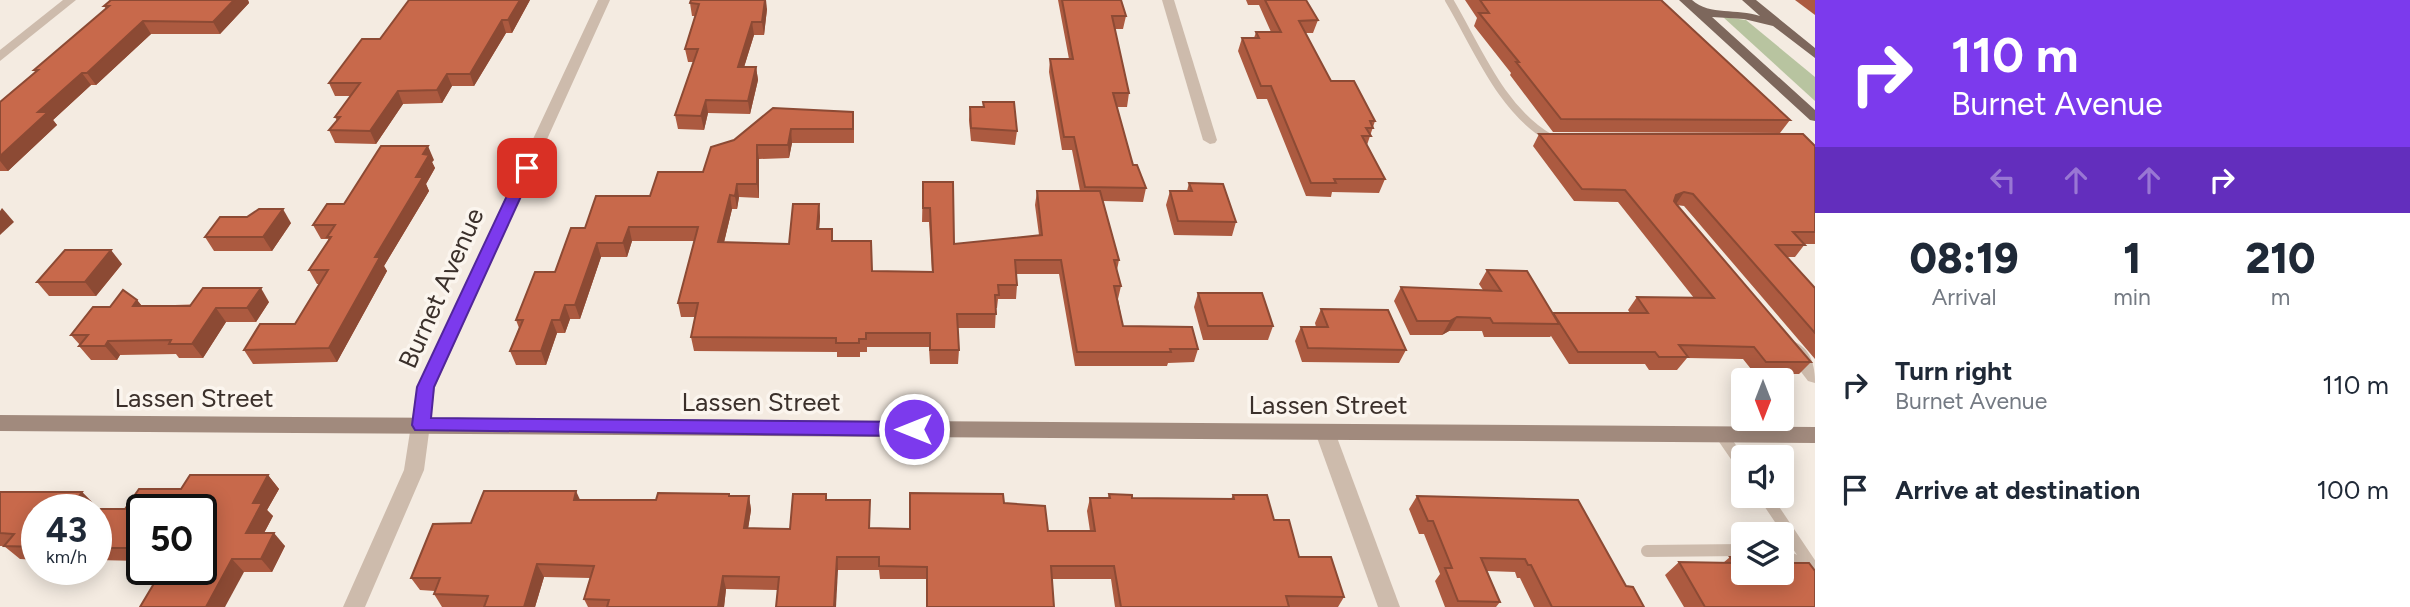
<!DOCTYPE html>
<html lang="en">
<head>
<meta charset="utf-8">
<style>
	:root { --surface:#fff; --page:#f6f6f7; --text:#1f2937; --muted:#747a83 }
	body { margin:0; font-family:Figtree,sans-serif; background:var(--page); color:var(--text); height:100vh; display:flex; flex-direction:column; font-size:26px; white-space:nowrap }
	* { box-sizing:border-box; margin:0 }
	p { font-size:23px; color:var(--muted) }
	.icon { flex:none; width:38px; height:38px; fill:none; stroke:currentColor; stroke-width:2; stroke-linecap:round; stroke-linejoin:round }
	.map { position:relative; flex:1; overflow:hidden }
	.panel { display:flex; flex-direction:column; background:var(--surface); width:595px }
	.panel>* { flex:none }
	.hud { background:#7c3aed; color:#fff; overflow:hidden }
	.needle { width:46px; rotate:180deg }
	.fabs { position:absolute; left:1731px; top:368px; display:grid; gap:14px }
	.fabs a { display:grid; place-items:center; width:63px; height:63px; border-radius:7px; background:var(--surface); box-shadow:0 4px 18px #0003; font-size:35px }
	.speed { position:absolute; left:21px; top:494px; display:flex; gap:14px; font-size:35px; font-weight:700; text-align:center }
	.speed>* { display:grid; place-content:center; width:91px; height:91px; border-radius:50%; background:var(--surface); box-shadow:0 4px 18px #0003; line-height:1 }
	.speed small { font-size:18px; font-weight:400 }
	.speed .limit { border:4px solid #111; border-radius:10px; background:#fff; color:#111 }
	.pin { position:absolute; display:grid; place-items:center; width:60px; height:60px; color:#fff; margin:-30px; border-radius:14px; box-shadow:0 4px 10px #0006 }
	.me { position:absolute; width:77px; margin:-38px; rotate:270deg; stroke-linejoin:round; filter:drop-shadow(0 0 5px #0008) }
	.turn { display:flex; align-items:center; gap:24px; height:147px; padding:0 21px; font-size:32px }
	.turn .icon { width:91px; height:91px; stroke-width:2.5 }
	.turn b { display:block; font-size:49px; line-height:60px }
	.lanes { display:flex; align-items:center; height:66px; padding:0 21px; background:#0003; justify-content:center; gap:35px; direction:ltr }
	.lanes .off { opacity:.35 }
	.eta { display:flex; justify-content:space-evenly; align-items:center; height:119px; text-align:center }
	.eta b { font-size:42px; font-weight:800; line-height:49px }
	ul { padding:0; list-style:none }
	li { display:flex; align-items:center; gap:21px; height:105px; padding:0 21px }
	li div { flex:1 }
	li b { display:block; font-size:26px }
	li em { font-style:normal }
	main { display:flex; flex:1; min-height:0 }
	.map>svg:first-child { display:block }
	.green { fill:#b8c4a0 }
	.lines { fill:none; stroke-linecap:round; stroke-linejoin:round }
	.service-far1 { stroke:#cdbbac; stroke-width:8 }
	.service { stroke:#cdbbac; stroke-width:12 }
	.minor { fill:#cdbbac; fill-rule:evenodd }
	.tertiary { fill:#cdbbac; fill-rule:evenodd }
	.secondary { fill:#a18a7d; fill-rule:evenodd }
	.primary { fill:#7d675c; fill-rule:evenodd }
	.wall { fill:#ac5a40 }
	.shaded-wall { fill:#8c4a34 }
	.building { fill:#c8694b; stroke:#8c4a34; stroke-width:2 }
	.route { fill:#7c3aed; stroke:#51269a; stroke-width:2 }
	.labels { text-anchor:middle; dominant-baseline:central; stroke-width:7; stroke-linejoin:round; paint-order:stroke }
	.street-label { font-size:26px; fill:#3b302b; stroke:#fbf5ee }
</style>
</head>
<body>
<main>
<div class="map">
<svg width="1815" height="607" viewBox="0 0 1815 607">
	<rect width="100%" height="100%" fill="#f4ebe1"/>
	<path class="green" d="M1723,17L1746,20L1815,77V101Z"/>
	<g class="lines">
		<path class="service-far1" d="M1449,0C1477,47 1501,110 1550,138"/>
		<g class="service">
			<path d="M1721,434L1743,466"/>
			<path d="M1764,495L1815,571"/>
			<path d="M1647,551L1743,550"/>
			<path d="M1782,555L1813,568"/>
		</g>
		<g class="minor">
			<path d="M63,0H76L0,61V50Z"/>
			<path d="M1162,0H1174L1217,140L1215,143L1210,144L1203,140Z"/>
			<path d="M1792,341C1811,347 1815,366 1815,383L1808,381L1783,348L1786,343Z"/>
			<path d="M1325,424L1332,426L1335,432L1400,607H1378L1315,432L1318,426Z"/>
		</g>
		<path class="tertiary" d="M598,0H610L435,387L424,470L365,607H343L404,470L417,387Z"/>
		<path class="secondary" d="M0,415L1815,427V443L0,431Z"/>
		<path class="primary" d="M1679,0H1692C1710,16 1737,8 1760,16L1742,0H1756L1815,48V58L1773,26L1744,19L1712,17L1815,110V121L1810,120Z"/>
	</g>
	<g class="wall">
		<path d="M111,0H248L249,3L220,34H151L96,85H91L53,120L57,125L8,171H0V102L35,72L34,70L106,9L104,6Z"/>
		<path d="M530,0L512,33H506L474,86H452L442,103L403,104L376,144L335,143L329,130L337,121L335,117L351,96H335L329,83L380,39Z"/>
		<path d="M691,0L767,9L764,35H754L744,67H756L758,80L750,114L708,113L704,130L678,129L675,115L694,62H688L685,49L695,16H692L690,3Z"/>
		<path d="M1058,0H1121L1126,16L1123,29H1115L1129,93L1127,107H1117L1133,165L1146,188L1143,202L1103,201L1119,260L1117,270L1121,286L1118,299L1123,326L1198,349L1194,362L1168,363L1167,366H1075L1059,274H1017V285L1016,299H998L997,308H996L995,328H958L959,350L958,364H930L929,347H867V352H860V357H837V352L694,351L691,337L695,317H681L678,303L694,241H632L627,257H601L580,319H570L565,333H557L546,365H516L510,351L519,328L516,320L555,272L585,228L650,196L703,172L734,140L773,108L854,125V143H792L789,158L759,159V198L739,197L737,209H732L724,242L789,244L819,204L820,217L819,229H832L833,241L872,271L932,272L929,222H922L923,182L954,244L1039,235L1035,205L1037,191H1080L1072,150H1062L1049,72L1050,59H1069Z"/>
		<path d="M1246,0H1306L1318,20L1313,33H1305L1331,81L1375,121L1367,145L1385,179L1379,193L1332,192L1331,197L1306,196L1267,99H1257L1238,51L1242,38H1254L1256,32H1271L1259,5H1248Z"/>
		<path d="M1465,0H1661L1790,120L1780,133L1553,132L1510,75L1511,73L1474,26L1477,18Z"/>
		<path d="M1795,0H1815V15Z"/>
		<path d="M983,102L1017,131L1015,145L971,141L969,120L970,107H983Z"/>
		<path d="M1539,134L1815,146V244H1805L1795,257H1787L1815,288V359L1684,206L1676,205L1811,362L1799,374H1755L1743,359L1687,358L1677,370H1649L1645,364H1569L1551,336L1550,337H1484L1482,331H1449L1442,335H1410L1394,301L1401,287L1483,290L1479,284L1487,270L1553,313H1630L1628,310L1637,297L1694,298L1618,202L1574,201L1533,146Z"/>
		<path d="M434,160L432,162L435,168L426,184L429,191L384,266L387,271L337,362L253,364L244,350L295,324L319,284H317L309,270L329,241L328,239H321L313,225L344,204Z"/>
		<path d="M1189,183L1236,222L1232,236L1174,235L1166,205L1170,191H1187Z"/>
		<path d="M247,217L291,223L272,251H214L205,237Z"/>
		<path d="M122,264L96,296H49L37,282Z"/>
		<path d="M1198,293L1273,326L1268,340H1203L1194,307Z"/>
		<path d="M137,300L142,306L269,302L256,322H226L203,358H179L176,354L120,355L117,360H91L79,346L80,345L71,335L110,307Z"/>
		<path d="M1321,309L1406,350L1399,363L1302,362L1295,341L1301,327H1316L1315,323Z"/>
		<path d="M268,475L279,489L267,510L273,516L264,533L285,546L272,572H244L158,578L149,570L201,569L142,509V561L96,560V509H37V560L20,559L4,546H0V492H82L96,506L94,509H125L181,489Z"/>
		<path d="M826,494L827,500H870V528L910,529L1004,503L1048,531H1090L1087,511L1090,498H1108L1109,494L1132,498L1231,499L1233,495L1274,520L1299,557L1344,597L1338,607H1115L1111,579H880L879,570H838L778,590L726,589L724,607H588L584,599L590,578L544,577L535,607H442L434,594L435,591L420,590L411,578L580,500H656L730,496H749L751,510L748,528L790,529Z"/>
		<path d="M1417,496L1626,586L1644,607H1534L1520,578H1517L1515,572L1487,571L1500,602L1496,607H1445L1435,581L1440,574L1424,534H1419L1409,509Z"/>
		<path d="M1730,557L1743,572L1815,607H1684L1665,575L1679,562L1723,563Z"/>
	</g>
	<g class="shaded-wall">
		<path d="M234,0H248L249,3L220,34L213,22Z"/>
		<path d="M520,0H530L512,33L508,20Z"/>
		<path d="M765,0H766L767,9L764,35L762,22Z"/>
		<path d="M502,20L506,33L474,86L470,74Z"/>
		<path d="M143,21L151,34L96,85L87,73Z"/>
		<path d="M752,22L754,35L740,80L738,67Z"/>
		<path d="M756,67L758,80L750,114L748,101Z"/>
		<path d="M82,73L91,85L53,120L57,125L8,171L0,161V156L38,112Z"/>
		<path d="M447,74L452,86L442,103L437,90Z"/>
		<path d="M398,91L403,104L376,144L370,131Z"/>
		<path d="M706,100L708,113L704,130L701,116Z"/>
		<path d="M791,129L792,143L789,158L788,145Z"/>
		<path d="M757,145L759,159V198L757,184Z"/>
		<path d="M428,146L434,160L432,162L435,168L426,184L429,191L384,266L387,271L337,362L329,348L416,177L423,154Z"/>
		<path d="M737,184L739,197L737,209L735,196Z"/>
		<path d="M1684,192L1676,204L1668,207L1676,195Z"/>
		<path d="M730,195L732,209L721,255L718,242Z"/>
		<path d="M819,204L820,217L818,243L817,229Z"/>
		<path d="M2,208L14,222L0,235V211Z"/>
		<path d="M283,209L291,223L272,251L263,237Z"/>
		<path d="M629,227L632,241L627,257L623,243Z"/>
		<path d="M597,243L601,257L580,319L575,305Z"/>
		<path d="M111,250L122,264L96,296L85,282Z"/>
		<path d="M261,288L269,302L256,322L247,308Z"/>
		<path d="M137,300L148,314L133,306Z"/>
		<path d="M565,305L570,319L565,333L560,320Z"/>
		<path d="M216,308L226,322L203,358L192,344Z"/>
		<path d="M1457,317L1449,331L1442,335L1450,321Z"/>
		<path d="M552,320L557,333L546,365L541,351Z"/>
		<path d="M108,341L120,355L117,360L105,346Z"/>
		<path d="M268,475L279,489L267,510L273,516L257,546L246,533L253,503Z"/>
		<path d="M576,491L582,504L574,500Z"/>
		<path d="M82,492L96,506L93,509H70Z"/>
		<path d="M749,496L751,510L746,542L744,528Z"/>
		<path d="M274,533L285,546L272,572L261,559Z"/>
		<path d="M837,557L838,570L836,607H834Z"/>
		<path d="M232,559L244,572L225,607H206Z"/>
		<path d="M537,564L544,577L535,607H524Z"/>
		<path d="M723,576L726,589L724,607H718Z"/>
	</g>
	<g class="building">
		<path d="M111,0H234L213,22L143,21L87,73H82L38,112H48L0,156V102L38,70H34L109,6H104Z"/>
		<path d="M409,0H520L508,20H502L470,74H447L437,90L398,91L370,131L329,130L340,117H335L360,83H329L362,39H380Z"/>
		<path d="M691,0H765L762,22H752L738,67H756L748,101L706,100L701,116L675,115L698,49H685L699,4L690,3Z"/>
		<path d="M1062,0H1121L1126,16H1112L1129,93H1113L1133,165H1137L1146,188L1085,187L1074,137H1064L1050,59H1073Z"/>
		<path d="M1265,0H1306L1318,20L1299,21L1331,81H1354L1375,121H1370L1373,128H1366L1371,136H1362L1385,179H1334L1336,183H1311L1271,86H1261L1242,38H1259L1256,32H1281Z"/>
		<path d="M1480,0H1661L1790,120L1561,119L1516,62H1519L1479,13H1489Z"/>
		<path d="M983,102H1014L1017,131L971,128L970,107H984Z"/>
		<path d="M773,108L853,112V129H791L788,145H757V184H737L735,196L730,195L718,242L789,244L793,204H819L817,229H832V241H871L872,271L933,272L930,208H923V182H953L954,244L1042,235L1037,191H1100L1119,260H1114L1121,286H1114L1123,326L1192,327L1198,349H1170L1171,352H1077L1061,260H1015L1017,285H998L999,295H995L996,314H957L959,350H930V333H866V339H859V343H836V338L691,337L698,303H678L698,227H629L623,243H597L575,305H565L560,320H552L541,351H510L523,320H516L535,272H555L571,228H585L596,196H650L658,172H703L711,147L734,140Z"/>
		<path d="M1539,134H1803L1815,146V232H1793L1805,245H1776L1815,288V333L1693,194L1684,192L1676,195L1674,201L1677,205L1811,362H1766L1754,347L1679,345L1688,357H1659L1655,352H1578L1553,313H1648L1637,297L1714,298L1625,190L1582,189Z"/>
		<path d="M381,146H428L423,154L429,155L416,177H423L375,257H380L329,348L244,350L260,324H295L328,270H309L331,237H327L335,225H313L327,204H344Z"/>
		<path d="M1189,183L1223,184L1236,222L1178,221L1170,191H1192Z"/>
		<path d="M259,209H283L263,237H205L220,217H247Z"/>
		<path d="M65,250H111L85,282H37Z"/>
		<path d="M1487,270L1527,271L1559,324L1493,323L1490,318L1457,317L1450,321H1417L1401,287L1501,291Z"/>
		<path d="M203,288H261L247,308H216L192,344H169L171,340L108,341L105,346H79L88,335H71L93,307H110L123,290L137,300L133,306H190Z"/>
		<path d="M1198,293H1262L1273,326H1208Z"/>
		<path d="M1321,309L1388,310L1406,350L1308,348L1301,327H1328Z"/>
		<path d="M190,475H268L253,503H262L246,533H274L261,559H232L206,607H140L162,570H149V569H201V509H142V548H96V509H37V547L4,546L14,534L0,533V492H82L70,509H125L139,489H181Z"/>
		<path d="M484,491H576L574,500H656L658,493L729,494V496H749L744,528L790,529L793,494H826V500H870L869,528L910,529V493L1003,494L1004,503L1045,506L1048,531H1095L1090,498H1110L1109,494L1132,495V498L1234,499L1233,495H1267L1274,520H1289L1299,557H1331L1344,597L1286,596L1289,607H1121L1114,566H1051L1054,607H927V567L879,566V557H837L834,607H776L779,577L723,576L718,607H607L609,600L584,599L594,566L537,564L524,607H484L488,596L434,594L440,578H411L433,524L471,523Z"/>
		<path d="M1417,496L1578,500L1626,586L1633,587L1644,607H1552L1531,565H1528L1525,559L1481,558L1500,602L1458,601L1445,568H1452L1433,521H1428Z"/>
		<path d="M1730,557H1743V572H1782V563H1809L1815,571V607H1705L1679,562L1734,563Z"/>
	</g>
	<path class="route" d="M527,163L534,168L434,387L431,418L914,422L920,424L923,429L920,434L914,436L415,430L412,425L417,387L520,168Z"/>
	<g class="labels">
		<g class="street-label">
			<text transform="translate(441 288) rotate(-66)">Burnet Avenue</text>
			<text x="194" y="398">Lassen Street</text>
			<text x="761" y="402">Lassen Street</text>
			<text x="1328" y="405">Lassen Street</text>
		</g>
	</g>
</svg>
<div class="fabs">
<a><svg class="needle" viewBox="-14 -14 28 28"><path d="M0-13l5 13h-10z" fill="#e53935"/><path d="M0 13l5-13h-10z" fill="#747a83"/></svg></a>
<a><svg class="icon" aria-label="sound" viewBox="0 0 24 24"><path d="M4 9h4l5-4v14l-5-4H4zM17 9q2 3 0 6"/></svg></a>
<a><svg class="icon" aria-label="layers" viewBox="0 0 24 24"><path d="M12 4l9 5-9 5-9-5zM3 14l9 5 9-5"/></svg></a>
</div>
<div class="speed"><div>43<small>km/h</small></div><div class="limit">50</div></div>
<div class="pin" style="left:527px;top:168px;background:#d93025"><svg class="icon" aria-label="arrive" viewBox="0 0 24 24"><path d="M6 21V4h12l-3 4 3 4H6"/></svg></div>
<svg class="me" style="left:914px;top:429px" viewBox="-20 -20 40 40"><circle r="17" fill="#7c3aed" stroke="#fff" stroke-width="3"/><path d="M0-11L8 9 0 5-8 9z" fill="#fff"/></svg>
</div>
<section class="panel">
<div class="hud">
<div class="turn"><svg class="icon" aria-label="right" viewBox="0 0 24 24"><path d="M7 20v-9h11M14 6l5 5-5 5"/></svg><div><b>110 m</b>Burnet Avenue</div></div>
<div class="lanes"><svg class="icon off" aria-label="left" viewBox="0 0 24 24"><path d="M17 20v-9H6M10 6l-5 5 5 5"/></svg><svg class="icon off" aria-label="ahead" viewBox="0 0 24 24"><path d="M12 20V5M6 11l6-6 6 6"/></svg><svg class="icon off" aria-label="ahead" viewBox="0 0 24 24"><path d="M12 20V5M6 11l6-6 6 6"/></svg><svg class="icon" aria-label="right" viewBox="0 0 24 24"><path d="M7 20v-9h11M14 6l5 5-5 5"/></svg></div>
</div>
<div class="eta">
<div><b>08:19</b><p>Arrival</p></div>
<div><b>1</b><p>min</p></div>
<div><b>210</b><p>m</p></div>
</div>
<ul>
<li><svg class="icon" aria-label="right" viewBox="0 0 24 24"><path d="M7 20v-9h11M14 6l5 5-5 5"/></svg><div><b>Turn right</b><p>Burnet Avenue</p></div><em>110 m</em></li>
<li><svg class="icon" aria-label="arrive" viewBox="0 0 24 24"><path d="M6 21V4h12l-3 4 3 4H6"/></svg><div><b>Arrive at destination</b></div><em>100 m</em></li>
</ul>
</section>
</main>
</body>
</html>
